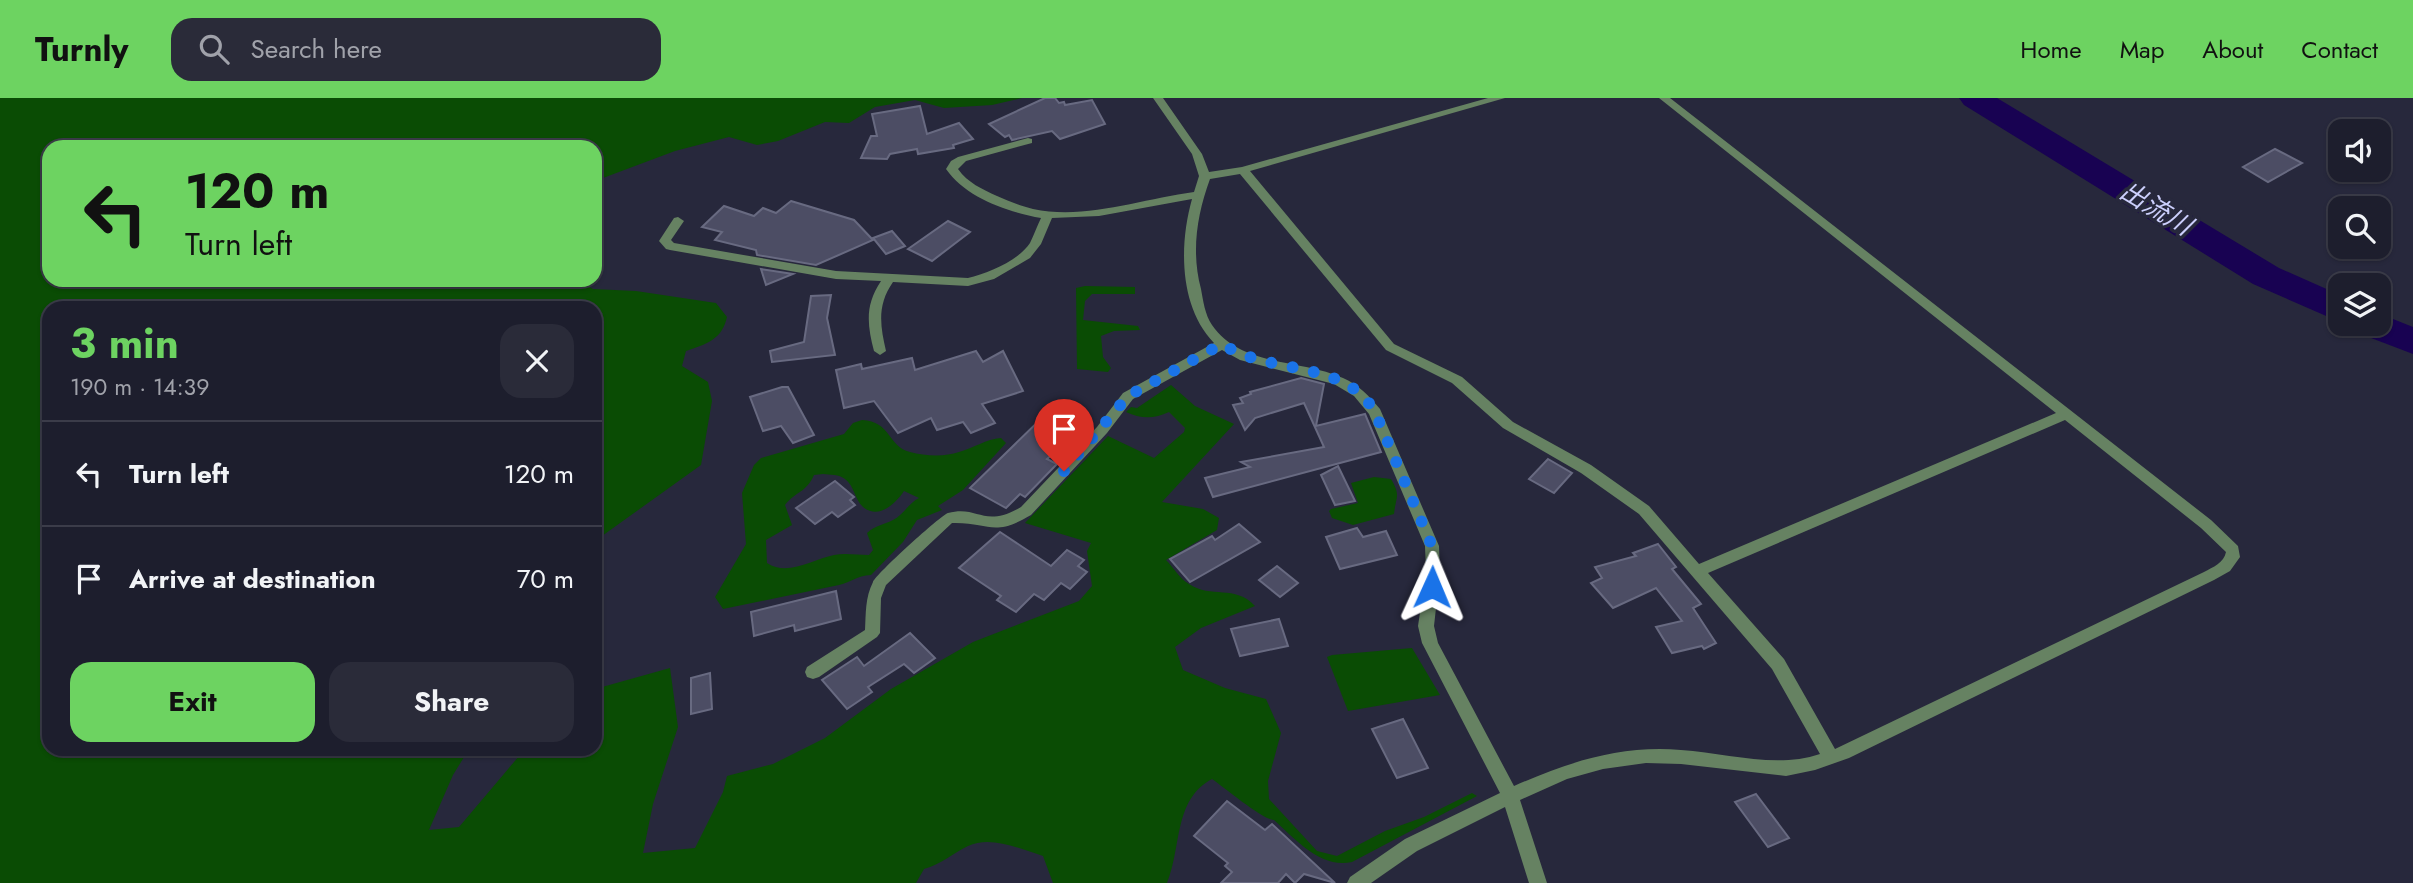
<!DOCTYPE html>
<html lang="en">
<head>
<meta charset="utf-8">
<style>
	:root { --surface:#1d1e2d; --page:#2a2b39; --text:#f1f3f6; --muted:#a0a2aa; --line:#3b3c49; --accent:#6dd361 }
	body { margin:0; font-family:Jost,"Noto Sans JP",sans-serif; background:var(--page); color:var(--text); height:100vh; display:flex; flex-direction:column; font-size:26px; white-space:nowrap }
	* { box-sizing:border-box; margin:0 }
	p { font-size:23px; color:var(--muted) }
	.icon { flex:none; width:38px; height:38px; fill:none; stroke:currentColor; stroke-width:2; stroke-linecap:round; stroke-linejoin:round }
	.map { position:relative; flex:1; overflow:hidden }
	.panel { position:absolute; left:42px; top:203px; width:560px; height:455px; display:flex; flex-direction:column; background:var(--surface); border-radius:21px; box-shadow:0 2px 5px #0004,0 0 0 2px var(--line) }
	.panel>* { flex:none }
	.hud { position:absolute; left:42px; top:42px; width:560px; height:147px; border-radius:21px; box-shadow:0 2px 5px #0004,0 0 0 2px var(--line); background:#6dd361; color:#111; overflow:hidden }
	.controls { position:absolute; left:2328px; top:21px; display:grid; gap:14px }
	.controls a { display:grid; place-items:center; width:63px; height:63px; border-radius:14px; background:var(--surface); box-shadow:0 2px 5px #0004,0 0 0 2px var(--line); font-size:35px }
	.pin { position:absolute; display:grid; place-items:center; width:60px; height:60px; color:#fff; margin:-72px -30px; border-radius:50% 50% 50% 0; rotate:-45deg; box-shadow:0 0 7px #0007 }
	.pin .icon { rotate:45deg }
	.me { position:absolute; width:77px; margin:-38px; rotate:1deg; stroke-linejoin:round; filter:drop-shadow(0 0 5px #0008) }
	.turn { display:flex; align-items:center; gap:24px; height:147px; padding:0 28px; font-size:32px }
	.turn .icon { width:91px; height:91px; stroke-width:2.5 }
	.turn b { display:block; font-size:49px; line-height:60px }
	.round { display:grid; place-items:center; flex:none; width:74px; height:74px; border-radius:21px; background:var(--page) }
	.headline { display:flex; align-items:center; justify-content:space-between; height:119px; padding:0 28px }
	h1 { font-size:42px; font-weight:700; line-height:52px; color:var(--accent) }
	.cta { display:flex; gap:14px; margin-top:auto; padding:14px 28px }
	.cta a { flex:1; height:80px; border-radius:21px; background:var(--accent); color:#111; font-size:28px; font-weight:700; line-height:80px; text-align:center }
	.cta a+a { background:var(--page); color:var(--text) }
	ul { padding:0; list-style:none }
	li { display:flex; align-items:center; gap:21px; height:105px; padding:0 28px; border-top:2px solid var(--line) }
	li div { flex:1 }
	li b { display:block; font-size:26px }
	li em { font-style:normal }
	header { display:flex; align-items:center; gap:42px; box-sizing:border-box; height:98px; padding:0 35px; background:var(--accent); color:#111 }
	header strong { font-size:33px }
	nav { display:flex; gap:38px; margin-inline-start:auto; font-size:24px }
	.search { width:490px; height:63px; background:var(--page); display:flex; align-items:center; gap:18px; box-sizing:border-box; padding:0 24px; border-radius:21px; color:var(--muted); font-size:26px }
	.map>svg:first-child { display:block }
	.green { fill:#0a4c04; fill-rule:evenodd }
	.lines { fill:none; stroke-linecap:round; stroke-linejoin:round }
	.river { fill:#180252; fill-rule:evenodd }
	.building { fill:#4c4d64; stroke:#686a81; stroke-width:2 }
	.street { fill:#668262; fill-rule:evenodd }
	.route { stroke:#1a73e8; stroke-width:12; stroke-dasharray:0 21.6 }
	.labels { text-anchor:middle; dominant-baseline:central; stroke-width:7; stroke-linejoin:round; paint-order:stroke }
	.water-label { font-size:26px; font-style:italic; fill:#cccffc; stroke:#27283c }
</style>
</head>
<body>
<header>
<strong>Turnly</strong>
<div class="search"><svg class="icon" aria-label="search" viewBox="0 0 24 24"><circle cx="10" cy="10" r="6"/><path d="M15 15l6 6"/></svg>Search here</div>
<nav><a>Home</a><a>Map</a><a>About</a><a>Contact</a></nav>
</header>
<div class="map">
<svg width="2413" height="785" viewBox="0 0 2413 785">
	<rect width="100%" height="100%" fill="#27283c"/>
	<g class="green">
		<path d="M0,0H1022L992,7L944,10L915,2L875,9L849,25L825,24L778,43L757,47L729,39L675,53L595,83V49H49V182H564L581,184L593,191L636,193L716,205L727,219C722,242 706,246 686,253L682,268L708,284L712,303L701,367L595,443V210H49V651H469L453,677L429,732L459,729L525,651H595V591L670,570L678,629L653,706L643,755L695,750L723,694L727,678L773,666L825,640L891,591L973,544L1079,503L1092,488L1087,453L1091,445L1025,425L1108,338L1154,360L1184,334L1185,330L1169,314C1154,321 1141,321 1126,314L1131,309L1137,310L1171,287L1195,308L1234,326L1162,404L1203,411L1219,420L1217,432L1166,462C1173,469 1180,481 1189,486C1211,501 1235,486 1255,508L1201,530L1175,549L1183,572L1225,590L1266,601L1281,635L1268,683L1269,701L1317,753L1337,758L1385,733L1424,719L1472,695L1477,698L1352,764C1321,771 1295,741 1274,722C1263,722 1225,690 1212,681C1173,702 1182,749 1167,785H1053L1043,758C1020,751 991,737 968,748C952,756 941,766 924,771L916,785H0Z"/>
		<path d="M1085,188L1135,189V196H1092L1085,203L1083,222L1138,228L1140,232L1114,233L1101,238L1103,259L1111,270L1108,274L1077,271L1076,190Z"/>
		<path d="M862,322C891,323 888,349 910,354C925,358 945,359 959,354C974,350 986,341 1001,340L1006,345L963,392L938,408L942,412L917,422L903,444L871,477C856,478 852,484 839,487L723,511L715,499L746,446L742,395L754,367L761,360L844,336L853,325ZM823,376C830,377 839,376 845,381C854,387 855,402 863,409C879,422 896,405 904,393L919,400C909,405 903,417 893,422C883,427 876,427 867,435L873,452L869,457C857,457 845,455 834,457C813,461 788,479 767,465L766,442L792,427L785,407C796,393 806,395 814,377Z"/>
		<path d="M1374,379L1391,381C1401,398 1396,398 1394,416L1353,427L1332,420L1329,413L1331,411L1358,405L1351,385Z"/>
		<path d="M1412,550L1440,597L1348,613L1327,559L1332,557Z"/>
	</g>
	<g class="lines">
		<g class="river">
			<path d="M1959,0H1997L2279,170L2340,197V224L2253,186L1964,7Z"/>
			<path d="M2378,215L2413,229V256L2358,235L2352,226H2378Z"/>
		</g>
	</g>
	<g class="building">
		<path d="M1045,0H1055L1059,5L1064,4L1065,7L1092,2L1105,26L1060,41L1052,33L1012,42L1009,37L1005,39L989,26Z"/>
		<path d="M920,8L927,36L959,25L973,41L953,47L954,50L918,56L917,51L890,56L887,61L861,60L871,38H877L872,16Z"/>
		<path d="M2275,51L2302,65L2268,84L2243,69Z"/>
		<path d="M791,103L854,122L873,142L816,167L757,157L756,152L715,142L722,134L702,129L724,108L754,118L763,110L776,115Z"/>
		<path d="M948,123L970,134L932,163L908,151Z"/>
		<path d="M892,133L905,148L886,156L873,140Z"/>
		<path d="M761,171L793,176L766,187Z"/>
		<path d="M831,197L827,220L835,257L772,264L770,253L804,244L811,198Z"/>
		<path d="M976,253L983,264L1003,253L1023,293L982,306L995,325L971,335L963,324L937,332L931,320L898,335L874,303L844,310L836,272L861,266L862,271L912,260L915,272Z"/>
		<path d="M1301,280L1324,286L1316,328L1365,316L1381,354L1213,399L1205,380L1250,369L1241,364L1324,349L1304,305L1255,320L1245,332L1233,307L1243,305L1240,300L1251,296L1250,294Z"/>
		<path d="M782,289H788L814,337L793,345L781,328L763,333L750,299Z"/>
		<path d="M1046,316L1057,322L1060,319L1081,331L1047,361L1057,366L1025,399L1020,396L1006,410L970,390Z"/>
		<path d="M1548,361L1572,375L1554,395L1529,381Z"/>
		<path d="M1338,368L1355,403L1335,407L1321,377Z"/>
		<path d="M835,383L854,399L850,402L855,407L838,419L832,414L815,426L796,410Z"/>
		<path d="M1239,426L1260,444L1190,484L1170,461L1212,438L1215,442Z"/>
		<path d="M1357,430L1363,439L1386,433L1397,457L1340,471L1326,439Z"/>
		<path d="M1000,434L1051,468L1067,452L1084,462L1078,468L1087,474L1070,491L1061,485L1044,502L1034,496L1016,514L997,502L1001,498L959,470Z"/>
		<path d="M1658,446L1676,469L1672,471L1701,506L1693,510L1716,545L1704,551L1702,548L1672,555L1656,529L1682,523L1656,490L1613,510L1591,485L1602,480L1595,469L1636,458L1633,455Z"/>
		<path d="M1277,468L1298,485L1280,499L1259,482Z"/>
		<path d="M836,493L841,521L795,533L794,527L754,538L751,514Z"/>
		<path d="M1279,521L1288,548L1240,558L1231,531Z"/>
		<path d="M910,535L935,560L914,575L904,566L868,589L872,594L847,611L822,582L857,559L864,568Z"/>
		<path d="M710,575L712,611L691,616V580Z"/>
		<path d="M1403,621L1428,670L1397,680L1372,631Z"/>
		<path d="M1756,696L1789,740L1768,749L1735,704Z"/>
		<path d="M1227,703L1265,732L1272,726L1335,785L1304,776L1295,785L1286,776L1278,785H1221L1232,774L1225,768L1228,765L1194,738Z"/>
	</g>
	<g class="lines">
		<path class="street" d="M1153,0H1163L1202,56L1209,74L1242,69L1488,0H1505L1250,73L1394,246L1462,279L1513,324L1591,367L1649,408L1699,466L2056,315L1659,0H1670L2211,422L2238,448L2240,459L2230,473L2214,482L1849,660L1815,672L1786,678L1681,666L1646,665L1603,671L1567,681L1520,702L1547,785H1529L1505,709L1417,753L1371,785H1347L1350,779L1405,741L1500,695L1422,545L1418,528L1426,474L1425,448L1369,316L1354,298L1334,286L1240,262L1222,252L1133,301L1107,335L1031,417C992,440 990,424 952,425L886,487L881,500L880,535L877,539L819,579L813,581L807,579L805,574L807,569L865,532C866,515 865,500 873,484C876,476 941,417 948,415C979,407 983,431 1021,409L1097,329L1123,295L1214,245C1179,209 1179,147 1192,101L1099,118L1052,120L1041,146L1030,160L994,181L968,188L893,184C877,207 880,227 886,253L880,257L874,253C867,226 865,207 881,183L836,181L670,152L666,151L659,143L674,120L678,119L684,123L671,142L674,145L836,173L968,180C988,175 1018,163 1030,145C1034,137 1037,128 1041,120C1008,114 966,100 946,71L951,63L958,59L1028,40L1032,41V45L966,63L958,71C968,85 982,91 997,98C1009,103 1020,108 1033,111C1086,122 1141,101 1194,94L1199,78L1192,56ZM1240,76L1386,252L1452,285L1503,330L1581,375L1639,416L1772,571L1820,656C1776,671 1727,655 1681,652C1620,647 1569,664 1514,688L1438,545L1434,528L1440,474L1439,448L1380,311C1369,298 1359,287 1343,280C1301,261 1241,269 1212,227C1205,217 1203,202 1201,191C1191,154 1197,116 1210,81ZM2065,322L2201,430L2226,454C2224,465 2213,469 2204,474L1835,651L1784,561L1708,475Z"/>
	</g>
	<g class="lines">
		<path class="route" d="M1064,373L1128,298L1222,246C1270,278 1343,260 1375,314L1432,448V489"/>
	</g>
	<g class="labels">
		<g class="water-label">
			<text transform="translate(2156 110) rotate(31)">出流川</text>
		</g>
	</g>
</svg>
<div class="controls">
<a><svg class="icon" aria-label="sound" viewBox="0 0 24 24"><path d="M4 9h4l5-4v14l-5-4H4zM17 9q2 3 0 6"/></svg></a>
<a><svg class="icon" aria-label="search" viewBox="0 0 24 24"><circle cx="10" cy="10" r="6"/><path d="M15 15l6 6"/></svg></a>
<a><svg class="icon" aria-label="layers" viewBox="0 0 24 24"><path d="M12 4l9 5-9 5-9-5zM3 14l9 5 9-5"/></svg></a>
</div>
<div class="pin" style="left:1064px;top:373px;background:#d93025"><svg class="icon" aria-label="arrive" viewBox="0 0 24 24"><path d="M6 21V4h12l-3 4 3 4H6"/></svg></div>
<svg class="me" style="left:1432px;top:489px" viewBox="-20 -20 40 40"><path d="M0-17L14 15 0 8-14 15z" fill="#1a73e8" stroke="#fff" stroke-width="4"/></svg>
<div class="hud">
<div class="turn"><svg class="icon" aria-label="left" viewBox="0 0 24 24"><path d="M17 20v-9H6M10 6l-5 5 5 5"/></svg><div><b>120 m</b>Turn left</div></div>
</div>
<section class="panel">
<div class="headline"><div><h1>3 min</h1><p>190 m · 14:39</p></div><a class="round"><svg class="icon" aria-label="close" viewBox="0 0 24 24"><path d="M6 6l12 12M18 6L6 18"/></svg></a></div>
<ul>
<li><svg class="icon" aria-label="left" viewBox="0 0 24 24"><path d="M17 20v-9H6M10 6l-5 5 5 5"/></svg><div><b>Turn left</b></div><em>120 m</em></li>
<li><svg class="icon" aria-label="arrive" viewBox="0 0 24 24"><path d="M6 21V4h12l-3 4 3 4H6"/></svg><div><b>Arrive at destination</b></div><em>70 m</em></li>
</ul>
<div class="cta"><a>Exit</a><a>Share</a></div>
</section>
</div>
</body>
</html>
